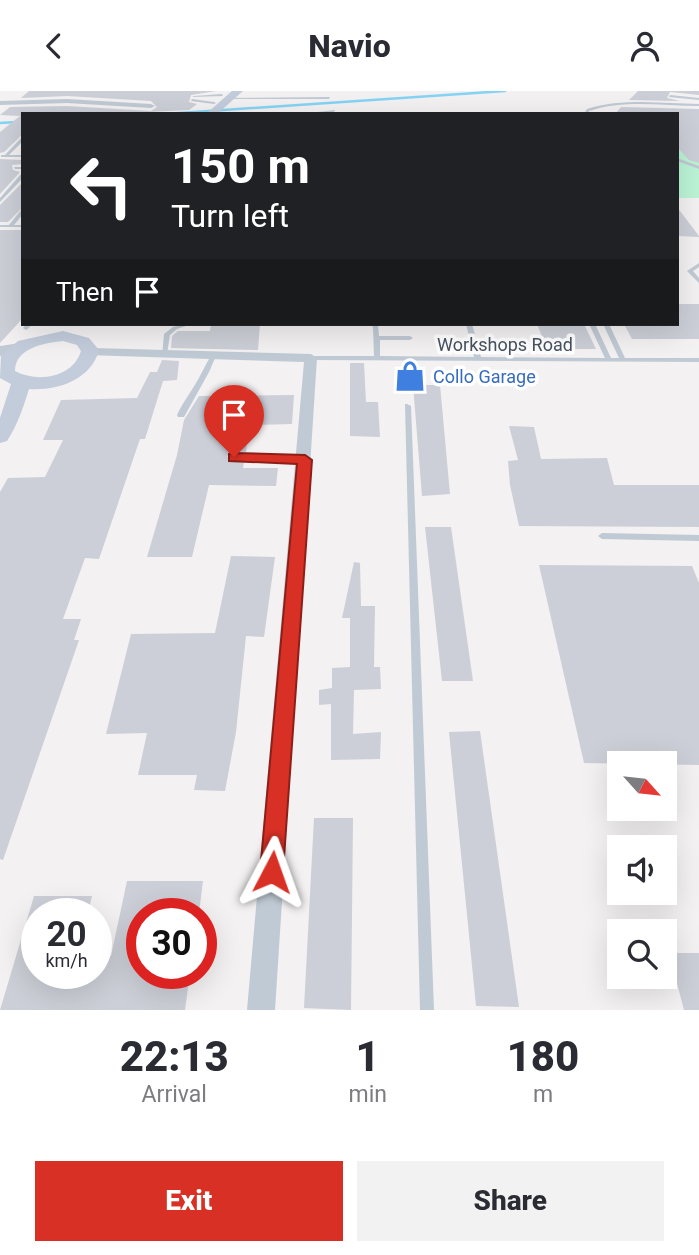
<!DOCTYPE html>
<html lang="en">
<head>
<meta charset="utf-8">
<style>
	:root { --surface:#fff; --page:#f2f2f3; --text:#2b2b33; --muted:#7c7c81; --accent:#d93025 }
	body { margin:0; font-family:Roboto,sans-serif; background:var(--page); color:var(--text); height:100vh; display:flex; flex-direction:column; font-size:26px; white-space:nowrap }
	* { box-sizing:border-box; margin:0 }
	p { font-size:23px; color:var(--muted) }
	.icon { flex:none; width:38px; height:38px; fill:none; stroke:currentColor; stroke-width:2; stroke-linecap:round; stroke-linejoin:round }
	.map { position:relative; height:919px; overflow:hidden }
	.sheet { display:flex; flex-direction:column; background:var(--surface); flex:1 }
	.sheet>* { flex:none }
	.hud { position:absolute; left:21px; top:21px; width:658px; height:214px; border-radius:0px; box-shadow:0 7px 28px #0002; background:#202124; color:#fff; overflow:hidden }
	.needle { width:46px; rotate:117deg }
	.controls { position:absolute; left:607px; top:660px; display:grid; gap:14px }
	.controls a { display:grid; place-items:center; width:70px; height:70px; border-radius:0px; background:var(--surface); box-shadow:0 7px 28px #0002; font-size:35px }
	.speed { position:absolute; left:21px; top:807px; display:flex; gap:14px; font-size:35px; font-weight:700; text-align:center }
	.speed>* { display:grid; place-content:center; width:91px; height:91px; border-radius:50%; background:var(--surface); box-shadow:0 7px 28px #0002; line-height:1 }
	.speed small { font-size:18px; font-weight:400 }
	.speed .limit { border:10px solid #d22; background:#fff; color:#111 }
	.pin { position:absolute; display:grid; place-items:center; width:60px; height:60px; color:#fff; margin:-72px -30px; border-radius:50% 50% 50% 0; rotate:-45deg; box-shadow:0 0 7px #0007 }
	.pin .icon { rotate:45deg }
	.me { position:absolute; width:77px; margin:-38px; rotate:4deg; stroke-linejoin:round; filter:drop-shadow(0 0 5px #0008) }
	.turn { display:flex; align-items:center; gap:24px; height:147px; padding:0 35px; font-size:32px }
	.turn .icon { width:91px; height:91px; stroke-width:2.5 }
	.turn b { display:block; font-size:49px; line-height:60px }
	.then { display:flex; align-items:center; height:66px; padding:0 35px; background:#0003; gap:14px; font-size:26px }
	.eta { display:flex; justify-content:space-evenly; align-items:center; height:119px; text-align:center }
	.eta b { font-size:42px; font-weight:800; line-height:49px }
	.primary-button { display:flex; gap:14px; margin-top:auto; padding:14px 35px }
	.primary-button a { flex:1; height:80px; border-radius:0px; background:var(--accent); color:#fff; font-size:28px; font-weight:800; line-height:80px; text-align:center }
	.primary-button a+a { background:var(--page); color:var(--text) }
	header { display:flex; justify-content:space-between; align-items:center; height:91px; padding:0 35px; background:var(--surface); font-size:32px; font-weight:800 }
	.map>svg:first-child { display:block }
	.green { fill:#bcf4d6 }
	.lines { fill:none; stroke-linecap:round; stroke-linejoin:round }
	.stream { stroke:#85d4f5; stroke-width:2.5 }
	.building { fill:#cccfd7 }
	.service { fill:#c0cad4; fill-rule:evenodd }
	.minor { fill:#c0cad4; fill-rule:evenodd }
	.tertiary { fill:#c0cad4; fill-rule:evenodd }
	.secondary { fill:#c2ccdb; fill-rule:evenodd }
	.route { fill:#d93025; stroke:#8d1f18; stroke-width:2 }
	.labels { text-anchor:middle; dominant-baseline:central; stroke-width:7; stroke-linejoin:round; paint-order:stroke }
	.far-street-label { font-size:18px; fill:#475260; stroke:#fff }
	.far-shop-label { font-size:18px; fill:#366cbe; stroke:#fff; text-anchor:start }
</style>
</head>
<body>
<header><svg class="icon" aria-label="back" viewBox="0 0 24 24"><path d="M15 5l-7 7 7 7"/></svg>Navio<svg class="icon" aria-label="person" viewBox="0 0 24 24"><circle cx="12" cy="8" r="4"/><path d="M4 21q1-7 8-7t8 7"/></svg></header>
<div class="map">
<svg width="699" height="919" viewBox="0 0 699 919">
	<rect width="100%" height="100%" fill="#f3f1f1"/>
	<rect class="green" x="677" y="23" width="22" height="84"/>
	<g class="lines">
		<g class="stream">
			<path d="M165,23L505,0"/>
			<path d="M0,32L17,31"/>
		</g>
	</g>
	<g class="building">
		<path d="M29,0H216L191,4L189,11L197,13L189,19L107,23H23V43L4,61L0,62V41L20,25L0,24L10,16L67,15L151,20L157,16L151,10L67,5L21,7Z"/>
		<path d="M638,0H699V4L670,1L667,7L680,10L629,9Z"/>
		<path d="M621,16L699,18V72L689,69L677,56V23H615Z"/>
		<path d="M0,68L23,69V73L12,74L13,79L20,81L0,103Z"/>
		<path d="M23,91V116L8,131H0V114Z"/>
		<path d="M677,116L699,145V146L677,145Z"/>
		<path d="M0,139H23V227L0,252Z"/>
		<path d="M677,213H699V248H632L624,233H677Z"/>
		<path d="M211,233H260L258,259L171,257L172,245L178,240H210Z"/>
		<path d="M537,233H584L596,258H547Z"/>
		<path d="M162,269L179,270L177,289L163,290L145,348H140L99,468L85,467L63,528H81L74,549H79L3,769L0,768V401L8,387L45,386L63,349H43L61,309L137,307L150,281H157Z"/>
		<path d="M350,272H364L366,311H378L380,346L350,345Z"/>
		<path d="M413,294H440L450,403L422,405Z"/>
		<path d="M294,304L292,333L249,334L246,361L234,360L227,365L231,371H244L243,377H278L276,395L209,394L192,466H147L177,364L184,329L199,305Z"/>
		<path d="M509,335L534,336L541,368L607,367L614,394H699V436L519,435L510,394L508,370L518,369Z"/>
		<path d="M425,436H451L473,590H442Z"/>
		<path d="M231,465L275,466L264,546L246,545L236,641L225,700L194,699L197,684H138L147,642L106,643L131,543L215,542Z"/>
		<path d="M354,471L360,472L361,515H375L374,576H380L381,598L354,599L353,643L381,641L380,668L331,669V613L319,614V599L332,597V577L350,576V527H342Z"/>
		<path d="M539,474L692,475L699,492V674L584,672Z"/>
		<path d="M480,640L519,916L476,915L449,641Z"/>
		<path d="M314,727H353L351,919L304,917Z"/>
		<path d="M127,790H203L199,822H142V882H190L185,919H0L34,805H92L88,822H37V882H96V865H111Z"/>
		<path d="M669,862H699V919H684Z"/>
	</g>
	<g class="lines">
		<g class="service">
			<path d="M222,3L223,5L192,6L194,5Z"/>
			<path d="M670,4L699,7V9L669,6Z"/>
			<path d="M330,6L329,8H226L228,7Z"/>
			<path d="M192,8L214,11L216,12L214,13L191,10Z"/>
			<path d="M642,11L699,13V15C663,15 625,8 589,20L588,23H584L587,18C605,12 623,11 642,11Z"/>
			<path d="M335,19L334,21L307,23L309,22Z"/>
			<path d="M22,46H23V50L9,64H23V66H1V64H5Z"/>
			<path d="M677,67L699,75V78L677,70Z"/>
			<path d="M14,76H23V78H15Z"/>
			<path d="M21,83H23V87L0,111V107Z"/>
			<path d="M21,119H23V123L14,134H23V136H0V134H9Z"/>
			<path d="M699,172V176L693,180L699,187V192L687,180Z"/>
			<path d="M26,233H32L28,238L26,239L23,237Z"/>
			<path d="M183,233H192L177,238L170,244L167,263L164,265L162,264L164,243L173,236Z"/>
			<path d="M370,233L378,234L379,245H410L413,247L410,249H380V265L474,266L466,233H472L481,266L605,267L589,233H595L611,267H619L603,233H609L625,267H699V271L311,269L308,267L311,265H374L373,236Z"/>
			<path d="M213,263L216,265L209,281L184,326H178L177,324C184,309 194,297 201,283C205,276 208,268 213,263Z"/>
			<path d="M405,313H407L411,315L434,919H420Z"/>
			<path d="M234,363L305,366L309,369L305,372L231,368L230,366Z"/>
			<path d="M602,442L699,444V450L602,448L598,445Z"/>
		</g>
		<g class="minor">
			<path d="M67,8L151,13L155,15L151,17L67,12L0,14V10Z"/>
			<path d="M92,257L311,263L317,267L275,919H247L304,271L87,264L86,261Z"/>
		</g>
		<path class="tertiary" d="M20,252L28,257L25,260L0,265V255Z"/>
		<g class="secondary">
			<path d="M232,0H243L217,23H206Z"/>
			<path d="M63,240L89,247L99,259C91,289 57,300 29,298C23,317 18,333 7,350L0,352V327L11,293L0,287L1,265L18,250ZM63,250L77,254L81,260C73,287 37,292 15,280C15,257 44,252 63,250Z"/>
		</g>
	</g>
	<path class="route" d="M234,362L305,364L312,369L283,781L280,789L272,792L264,789L260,781L297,373L229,370V363Z"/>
	<defs>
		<symbol id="shop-bare" viewBox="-9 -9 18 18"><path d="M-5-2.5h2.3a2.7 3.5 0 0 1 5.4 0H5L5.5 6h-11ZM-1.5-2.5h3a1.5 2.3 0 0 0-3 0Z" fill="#3f7fe0" stroke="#fff" stroke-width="2.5" paint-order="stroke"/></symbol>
	</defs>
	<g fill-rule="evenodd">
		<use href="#shop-bare" x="388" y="263" width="44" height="44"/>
	</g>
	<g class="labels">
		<g class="far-street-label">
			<text x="505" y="253">Workshops Road</text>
		</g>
		<g class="far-shop-label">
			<text x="433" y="285">Collo Garage</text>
		</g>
	</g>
</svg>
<div class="controls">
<a><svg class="needle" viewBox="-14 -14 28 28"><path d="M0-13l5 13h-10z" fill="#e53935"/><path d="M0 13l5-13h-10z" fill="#7c7c81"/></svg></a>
<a><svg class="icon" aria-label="sound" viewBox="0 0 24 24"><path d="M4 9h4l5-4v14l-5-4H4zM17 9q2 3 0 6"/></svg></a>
<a><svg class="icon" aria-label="search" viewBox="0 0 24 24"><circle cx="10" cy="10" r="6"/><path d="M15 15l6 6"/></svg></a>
</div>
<div class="speed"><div>20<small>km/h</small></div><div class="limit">30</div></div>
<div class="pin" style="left:234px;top:366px;background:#d93025"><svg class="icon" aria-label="arrive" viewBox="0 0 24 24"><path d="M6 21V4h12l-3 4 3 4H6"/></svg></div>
<svg class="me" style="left:272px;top:781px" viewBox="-20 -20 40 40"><path d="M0-17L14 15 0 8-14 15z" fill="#d93025" stroke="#fff" stroke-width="4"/></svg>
<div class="hud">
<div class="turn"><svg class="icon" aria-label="left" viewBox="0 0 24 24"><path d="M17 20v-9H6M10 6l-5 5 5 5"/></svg><div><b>150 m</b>Turn left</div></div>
<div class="then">Then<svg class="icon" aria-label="arrive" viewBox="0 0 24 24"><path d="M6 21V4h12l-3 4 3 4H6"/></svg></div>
</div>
</div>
<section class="sheet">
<div class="eta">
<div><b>22:13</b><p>Arrival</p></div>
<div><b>1</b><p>min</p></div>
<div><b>180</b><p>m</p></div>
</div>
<div class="primary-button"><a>Exit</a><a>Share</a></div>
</section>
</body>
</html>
